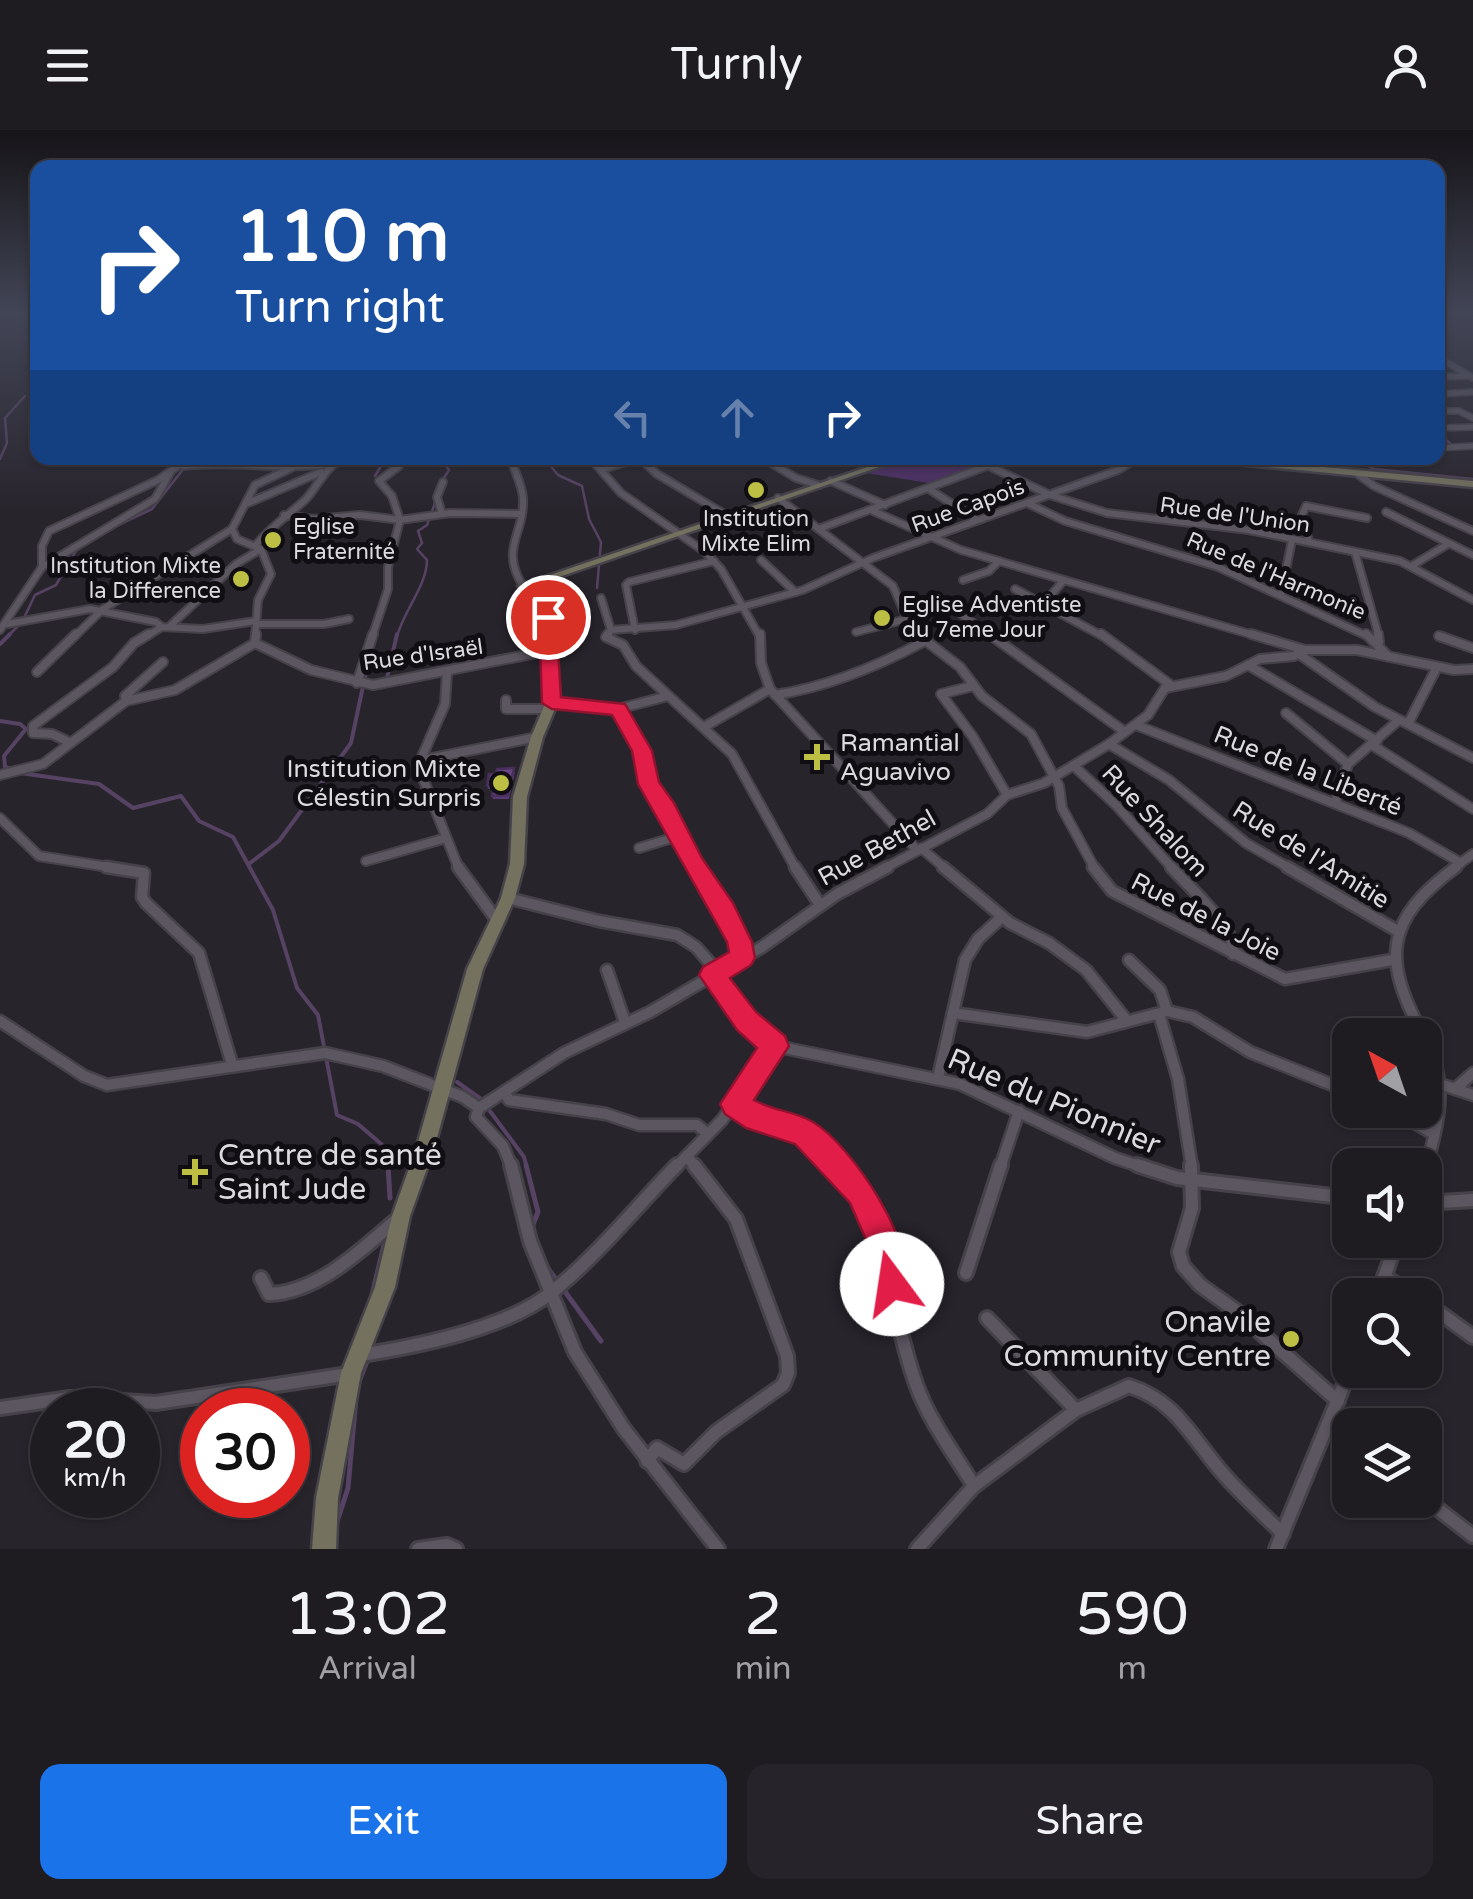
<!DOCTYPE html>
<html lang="en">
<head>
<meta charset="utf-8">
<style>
	:root { --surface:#1e1b21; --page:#26242a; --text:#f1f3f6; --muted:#a1a1a5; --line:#3c393f; --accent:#1a73e8 }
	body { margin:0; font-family:"Varela Round",sans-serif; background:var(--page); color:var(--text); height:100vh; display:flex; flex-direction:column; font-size:38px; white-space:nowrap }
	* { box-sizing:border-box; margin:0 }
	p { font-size:32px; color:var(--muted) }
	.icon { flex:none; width:55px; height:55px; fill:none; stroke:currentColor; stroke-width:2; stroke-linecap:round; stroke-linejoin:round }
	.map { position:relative; height:1419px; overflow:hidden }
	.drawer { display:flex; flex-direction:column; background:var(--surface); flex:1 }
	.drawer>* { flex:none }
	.top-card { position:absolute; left:30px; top:30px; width:1415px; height:305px; border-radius:20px; box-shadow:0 2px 8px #0004,0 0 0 2px var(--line); background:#1a4fa0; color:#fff; overflow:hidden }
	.needle { width:65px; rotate:320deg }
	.controls { position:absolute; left:1332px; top:888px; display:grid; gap:20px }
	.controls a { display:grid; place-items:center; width:110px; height:110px; border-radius:20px; background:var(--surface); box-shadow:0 2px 8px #0004,0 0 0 2px var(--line); font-size:50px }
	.speed { position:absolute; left:30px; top:1258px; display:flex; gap:20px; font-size:50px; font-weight:700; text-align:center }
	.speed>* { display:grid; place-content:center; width:130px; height:130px; border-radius:50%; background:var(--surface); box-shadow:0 2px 8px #0004,0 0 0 2px var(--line); line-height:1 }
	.speed small { font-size:25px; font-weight:400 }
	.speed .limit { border:15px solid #d22; background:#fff; color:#111 }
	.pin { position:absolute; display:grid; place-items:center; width:85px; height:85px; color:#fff; margin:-42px; border:5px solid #fff; border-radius:50%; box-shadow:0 2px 10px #0007 }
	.me { position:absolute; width:110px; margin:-55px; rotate:346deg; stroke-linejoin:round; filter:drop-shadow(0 0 8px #0008) }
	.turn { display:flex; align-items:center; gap:35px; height:210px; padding:0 40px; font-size:45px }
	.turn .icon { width:130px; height:130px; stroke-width:2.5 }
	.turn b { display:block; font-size:70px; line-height:85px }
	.lanes { display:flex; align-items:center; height:95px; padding:0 40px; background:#0003; justify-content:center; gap:50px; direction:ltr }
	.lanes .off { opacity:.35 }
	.eta { display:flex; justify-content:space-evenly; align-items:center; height:170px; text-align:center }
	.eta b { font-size:60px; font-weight:600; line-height:70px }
	.action { display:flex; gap:20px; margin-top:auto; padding:20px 40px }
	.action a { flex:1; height:115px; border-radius:20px; background:var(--accent); color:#fff; font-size:40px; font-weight:600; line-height:115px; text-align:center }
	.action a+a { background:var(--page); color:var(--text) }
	header { display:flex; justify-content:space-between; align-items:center; height:130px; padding:0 40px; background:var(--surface); font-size:45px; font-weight:600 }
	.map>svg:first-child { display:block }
	.green { fill:#4d2e64 }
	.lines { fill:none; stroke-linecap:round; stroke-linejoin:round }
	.stream-far2 { stroke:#564262; stroke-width:2.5 }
	.stream-far1 { stroke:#564262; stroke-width:4 }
	.stream { stroke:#564262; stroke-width:5 }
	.street-far4-casing { stroke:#464249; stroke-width:8 }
	.street-far3-casing { stroke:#464249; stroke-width:10 }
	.street-far2-casing { stroke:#464249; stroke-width:12 }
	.street-far1-casing { stroke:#464249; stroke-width:15 }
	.street-casing { stroke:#464249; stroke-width:18 }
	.secondary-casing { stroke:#464249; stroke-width:5 }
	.street-far4 { stroke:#5b5660; stroke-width:5 }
	.street-far3 { stroke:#5b5660; stroke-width:6 }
	.street-far2 { stroke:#5b5660; stroke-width:8 }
	.street-far1 { stroke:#5b5660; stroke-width:10 }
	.street { stroke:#5b5660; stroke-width:12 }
	.secondary { fill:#74715e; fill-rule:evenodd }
	.wall { fill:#593a71 }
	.building { fill:#674383; stroke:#482f5c; stroke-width:2.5 }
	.route { fill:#e11d48; stroke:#92132f; stroke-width:2.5 }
	.poi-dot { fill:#bcbf44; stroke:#100e12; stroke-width:4 }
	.labels { text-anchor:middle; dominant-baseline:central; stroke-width:10; stroke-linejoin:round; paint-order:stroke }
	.far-street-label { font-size:22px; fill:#dddadf; stroke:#100e12 }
	.far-poi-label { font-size:22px; fill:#dddadf; stroke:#100e12; text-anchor:start }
	.poi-label { font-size:25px; fill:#dddadf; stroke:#100e12; text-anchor:start }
	.street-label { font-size:25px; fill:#dddadf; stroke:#100e12 }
	.near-street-label { font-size:30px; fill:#dddadf; stroke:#100e12 }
	.near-poi-label { font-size:30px; fill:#dddadf; stroke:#100e12; text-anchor:start }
</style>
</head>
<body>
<header><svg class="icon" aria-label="menu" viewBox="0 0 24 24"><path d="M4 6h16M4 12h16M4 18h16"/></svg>Turnly<svg class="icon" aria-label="person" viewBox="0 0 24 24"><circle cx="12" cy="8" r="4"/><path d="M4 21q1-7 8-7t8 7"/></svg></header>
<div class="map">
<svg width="1473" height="1419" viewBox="0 0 1473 1419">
	<rect width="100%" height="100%" fill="#28242c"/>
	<path class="green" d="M912,328H1005L935,354L866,343Z"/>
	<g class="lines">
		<g class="stream-far2">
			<path d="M1466,183L1473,188"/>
			<path d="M1438,221L1442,223"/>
			<path d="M1438,304L1450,313"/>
			<path d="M441,328L449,340L442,351"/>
			<path d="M544,328L558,345L582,356L589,389L601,412L597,458"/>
			<path d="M1352,328L1374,339L1473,349"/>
			<path d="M0,329L7,313L5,288L25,266"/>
			<path d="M375,346L384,331L393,328"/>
			<path d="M114,397L152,379L188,333L201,328"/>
			<path d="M7,507L22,492L35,465L56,455L77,419"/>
			<path d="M397,507C403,481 427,456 427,430L417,419L422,413L418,401L427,395L436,370"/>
		</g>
		<g class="stream-far1">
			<path d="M0,514L10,504"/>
			<path d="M387,548L397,504"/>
			<path d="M0,591L20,594L26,599L4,626L5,637L11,639"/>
			<path d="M20,643L99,654L133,678L181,666L199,691L233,707L273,780L297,858L318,885L337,985L358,994L387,1019L388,1038"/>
			<path d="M250,733L279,711L351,613L370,523"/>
			<path d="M457,952L481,969L524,1027L527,1038"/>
		</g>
		<g class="stream">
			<path d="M388,1035L390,1068"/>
			<path d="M526,1035L538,1082L532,1097"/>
			<path d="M547,1137L601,1211"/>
			<path d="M371,1169L384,1115"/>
			<path d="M358,1254L369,1226"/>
			<path d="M336,1395L348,1358L356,1268"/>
		</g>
		<defs>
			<g id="street-far4">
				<path d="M1438,227L1473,248"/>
				<path d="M1438,247L1470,246"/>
				<path d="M1438,264L1473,262"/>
				<path d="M1438,281H1459L1473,288"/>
				<path d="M1438,298L1473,297"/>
				<path d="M1438,318L1473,316"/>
			</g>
			<g id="street-far3">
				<path d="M511,328C514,341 522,354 523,368C525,404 499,418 523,456"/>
				<path d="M590,328L621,363L705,422L721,439L760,507"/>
				<path d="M640,328L657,344L726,385"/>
				<path d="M763,328L796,348L818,355"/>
				<path d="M183,336C242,329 300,345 358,328"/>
				<path d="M991,337L1050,365L1107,383L1249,400L1400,431L1473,470"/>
				<path d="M603,339L639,328"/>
				<path d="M1359,345L1374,356L1473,401"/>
				<path d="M831,351L885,375"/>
				<path d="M929,359L977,390"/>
				<path d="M778,368L893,456L909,494L919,507"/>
				<path d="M248,373L321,342"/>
				<path d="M1027,373L1065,391L1218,437L1369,507"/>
				<path d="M873,381L961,420L1260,507"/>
				<path d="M1386,382L1473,425"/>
				<path d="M442,384L437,367L443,352"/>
				<path d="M284,385L314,389L360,385L400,390L450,383L519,384"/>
				<path d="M821,398L1008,328"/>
				<path d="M1309,412L1302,385L1306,376L1367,388"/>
				<path d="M256,415C271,396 289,385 306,369C315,359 321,346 332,336"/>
				<path d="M1355,422L1379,507"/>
				<path d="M761,430L795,462"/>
				<path d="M1413,435L1448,414"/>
				<path d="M42,437L155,369L170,343"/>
				<path d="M963,450L989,441L999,431"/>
				<path d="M1015,459L1104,507"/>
				<path d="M1281,464L1292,410"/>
				<path d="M601,468L611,500L606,507"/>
				<path d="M1046,471L1063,451"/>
				<path d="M951,477L993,507"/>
				<path d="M7,494L90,479L156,492L162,497"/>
				<path d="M257,494H324L349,489"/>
				<path d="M171,495L236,434L261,419"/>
				<path d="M0,500L42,437V416L49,401L158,350L189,328"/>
				<path d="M611,500L676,495L803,460L873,428L1118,340L1138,328"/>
				<path d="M635,500L626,455L629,452L714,431"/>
				<path d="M856,502L907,489"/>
				<path d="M74,507L103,479L232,399"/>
				<path d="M145,507L162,497L203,499L256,491"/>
				<path d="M255,507L258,470L271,444L261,419L237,409L232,399L255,355L293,337L301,328"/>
				<path d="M372,507L388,459V437L400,390L392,366L379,351L399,336L400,328"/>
			</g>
			<g id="street-far2">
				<path d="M608,504L606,507L623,515L636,536L732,624L796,739"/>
				<path d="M917,504L960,537L982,566L1031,604L1059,656L1062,678L1095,739"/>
				<path d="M989,504L1125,602"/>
				<path d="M1101,504L1172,556"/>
				<path d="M1251,504L1305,520"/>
				<path d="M1366,504L1389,527"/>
				<path d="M1378,504L1379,512"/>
				<path d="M1439,506L1473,518"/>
				<path d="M255,513L311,540L373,555L547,521"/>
				<path d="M255,513L256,504"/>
				<path d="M1299,524L1375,577L1473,628"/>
				<path d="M1248,535L1377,611"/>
				<path d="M37,542L76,504"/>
				<path d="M447,543L445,574L418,636L459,739"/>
				<path d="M357,553L373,504"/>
				<path d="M973,556L941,564L973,607L1007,665"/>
				<path d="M770,559L917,720"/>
				<path d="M775,565C826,557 878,536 923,512"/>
				<path d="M506,570V579H547"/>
				<path d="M126,571L125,566L163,532"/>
				<path d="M551,573L618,579L668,566"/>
				<path d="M618,579L642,621L648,654L699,739"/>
				<path d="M1286,583L1348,634"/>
				<path d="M1408,594L1437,537"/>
				<path d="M1136,595L1409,703L1461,733"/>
				<path d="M704,597L770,559L761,533L760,504"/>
				<path d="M69,612L52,604L33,603V596L113,537L134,513L149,504"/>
				<path d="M1109,614L1169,650L1246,713L1291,739"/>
				<path d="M1372,615L1473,679"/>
				<path d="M418,631L537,607"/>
				<path d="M1074,636L1117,676L1173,739"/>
				<path d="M0,645L43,634L126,571L175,560L255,513"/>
				<path d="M1335,673L1348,634L1399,590"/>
				<path d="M0,688L39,726L121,739"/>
				<path d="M639,718L682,705"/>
				<path d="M921,718L946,739"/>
				<path d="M366,731L446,708"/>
				<path d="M883,739L987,684L1007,665L1044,653L1109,614L1148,585L1165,558L1226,546L1260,529L1294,526L1305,520H1357L1454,540L1473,539"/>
				<path d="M1452,739L1473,724"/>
			</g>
			<g id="street-far1">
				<path d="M106,737L144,743L142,767L146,773L199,823L232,934"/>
				<path d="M458,737L496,789"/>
				<path d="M698,737L724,781L742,828"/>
				<path d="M795,737L820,775"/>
				<path d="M943,737L1010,793L1049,813L1086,840L1127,891"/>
				<path d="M1093,737L1112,761L1285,849L1392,830"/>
				<path d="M1171,737C1188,756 1238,800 1233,824"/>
				<path d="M1287,737L1396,800"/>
				<path d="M508,768L599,791L677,805L696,817L718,842"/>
				<path d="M1129,830L1160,860L1167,881L1193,887L1250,922L1350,962"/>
				<path d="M607,840L625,892"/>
				<path d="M712,845L747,891L775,916L960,954L1115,1028L1145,1038"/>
				<path d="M953,883L1087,902L1164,882"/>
				<path d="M1159,884L1178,949L1192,1038"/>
				<path d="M0,891L84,946L107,955L325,923L383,936L463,967L479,978"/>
				<path d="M1423,905C1382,829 1384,790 1456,737"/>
				<path d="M1425,908C1449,953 1439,990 1426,1038"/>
				<path d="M938,948L965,830L978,809L1002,787"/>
				<path d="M1443,955L1473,965"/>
				<path d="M1455,959L1473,943"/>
				<path d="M504,962L509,970L606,984L639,995H697L708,1004"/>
				<path d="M735,974L803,1002L840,1038"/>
				<path d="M479,978L564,923L650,882L762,817L837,764L888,737"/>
				<path d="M479,978L476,987L503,1016L512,1038"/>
				<path d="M1392,980L1434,1004"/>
				<path d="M687,1026L696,1038"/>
				<path d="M675,1038L722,990L775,916"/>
				<path d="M1000,1038L1019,981"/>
			</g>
			<g id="street">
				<path d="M511,1035L530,1111L575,1222L624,1299L718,1419"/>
				<path d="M838,1035C890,1106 888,1175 916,1254C929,1291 954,1323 974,1356"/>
				<path d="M1137,1035L1177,1048L1350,1068"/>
				<path d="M1191,1035L1192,1078L1179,1122L1183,1136L1200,1155L1235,1180L1338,1271"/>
				<path d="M1425,1040L1426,1035"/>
				<path d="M1425,1073L1473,1070"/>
				<path d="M966,1143L1001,1035"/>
				<path d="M1384,1147L1415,1165"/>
				<path d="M261,1148L269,1164C316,1163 361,1121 395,1091"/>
				<path d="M1378,1165L1397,1110"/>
				<path d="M1425,1172L1473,1207"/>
				<path d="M987,1188L1076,1280"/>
				<path d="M361,1225C418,1216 506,1199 552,1162C597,1126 636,1077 677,1035"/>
				<path d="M0,1278L70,1268L156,1273L349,1244"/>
				<path d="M1330,1291L1350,1308"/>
				<path d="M647,1331L657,1318L684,1334L716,1302L783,1255L788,1243L787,1226L736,1089L694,1035"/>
				<path d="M1425,1369L1473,1406"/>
				<path d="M418,1419L447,1415L456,1419"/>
				<path d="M917,1419L974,1356L1076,1280L1129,1256C1178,1271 1193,1311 1226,1347C1244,1367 1264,1385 1283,1404"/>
				<path d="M1276,1419L1350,1240"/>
			</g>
			<g id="secondary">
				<path d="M894,328H905L530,457L547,474L552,487L560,567L543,607L527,667L524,734L515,768L483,839L434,1019L410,1086L395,1157L361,1243L338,1368L336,1419H312L316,1368L341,1243L375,1157L392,1086L416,1019L467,839L501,768L510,734L513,667L531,607L548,567L542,487L538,477L518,456Z"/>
				<path d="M1201,328H1227L1473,351V357L1205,331Z"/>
			</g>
		</defs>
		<use href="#street-far4" class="street-far4-casing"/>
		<use href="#street-far3" class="street-far3-casing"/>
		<use href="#street-far2" class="street-far2-casing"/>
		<use href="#street-far1" class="street-far1-casing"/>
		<use href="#street" class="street-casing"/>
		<use href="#secondary" class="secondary-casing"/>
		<use href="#street-far4" class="street-far4"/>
		<use href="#street-far3" class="street-far3"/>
		<use href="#street-far2" class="street-far2"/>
		<use href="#street-far1" class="street-far1"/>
		<use href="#street" class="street"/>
		<use href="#secondary" class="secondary"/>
	</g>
	<path class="wall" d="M515,642L509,669H493L492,666L493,658L488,659L487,655Z"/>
	<path class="building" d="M514,638L508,665L492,666L494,655H487L489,644H496L497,639Z"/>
	<linearGradient id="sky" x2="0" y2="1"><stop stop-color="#161418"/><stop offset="0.48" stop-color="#424556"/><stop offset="1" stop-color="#424556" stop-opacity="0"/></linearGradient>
	<rect width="1473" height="382" fill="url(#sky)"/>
	<path class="route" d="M548,482L556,487L561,567L625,574L652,621L659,652L674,673L702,728L733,773L752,812L755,828L751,835L730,848L756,882L785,906L789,916L754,970C773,981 795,981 813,992C853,1016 922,1121 904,1166L892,1171L881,1166L867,1112L850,1073L795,1014L746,998L725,984L720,974L757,918L737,900L699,845L703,837L729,822L727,812L638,654L632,621L612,585L552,579L542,573L539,487Z"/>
	<g class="poi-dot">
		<circle cx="756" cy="360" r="10"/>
		<circle cx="273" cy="410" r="10"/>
		<circle cx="241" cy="449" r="10"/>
		<circle cx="882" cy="488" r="10"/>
		<path d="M812 612h10v10h10v10h-10v10h-10v-10h-10v-10h10z"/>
		<circle cx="501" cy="653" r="10"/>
		<path d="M190 1027h10v10h10v10h-10v10h-10v-10h-10v-10h10z"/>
		<circle cx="1291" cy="1209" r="10"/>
	</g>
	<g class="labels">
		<g class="far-street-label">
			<text transform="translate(968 376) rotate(-20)">Rue Capois</text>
			<text transform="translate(1235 385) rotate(8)">Rue de l'Union</text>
			<text transform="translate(1276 446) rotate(23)">Rue de l'Harmonie</text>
			<text transform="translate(423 525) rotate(-8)">Rue d'Israël</text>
		</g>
		<g class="far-poi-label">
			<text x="756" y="389" text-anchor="middle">Institution<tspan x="756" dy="25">Mixte Elim</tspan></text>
			<text x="293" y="397">Eglise<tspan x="293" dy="25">Fraternité</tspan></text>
			<text x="221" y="436" text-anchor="end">Institution Mixte<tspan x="221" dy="25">la Difference</tspan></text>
			<text x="902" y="475">Eglise Adventiste<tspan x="902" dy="25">du 7eme Jour</tspan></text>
		</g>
		<g class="poi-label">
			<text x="840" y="613">Ramantial<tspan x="840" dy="29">Aguavivo</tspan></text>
			<text x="481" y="639" text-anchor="end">Institution Mixte<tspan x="481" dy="29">Célestin Surpris</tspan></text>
		</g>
		<g class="street-label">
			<text transform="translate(1308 641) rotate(22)">Rue de la Liberté</text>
			<text transform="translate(1155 691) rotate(47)">Rue Shalom</text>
			<text transform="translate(877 718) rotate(-29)">Rue Bethel</text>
			<text transform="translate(1311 725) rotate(32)">Rue de l'Amitie</text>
			<text transform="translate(1206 787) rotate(27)">Rue de la Joie</text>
		</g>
		<g class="near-street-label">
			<text transform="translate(1054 972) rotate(23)">Rue du Pionnier</text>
		</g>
		<g class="near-poi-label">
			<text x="218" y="1025">Centre de santé<tspan x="218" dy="34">Saint Jude</tspan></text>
			<text x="1271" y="1192" text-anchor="end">Onavile<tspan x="1271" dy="34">Community Centre</tspan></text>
		</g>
	</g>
</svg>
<div class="controls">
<a><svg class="needle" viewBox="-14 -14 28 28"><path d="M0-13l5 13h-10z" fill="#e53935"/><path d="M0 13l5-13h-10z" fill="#a1a1a5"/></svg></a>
<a><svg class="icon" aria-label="sound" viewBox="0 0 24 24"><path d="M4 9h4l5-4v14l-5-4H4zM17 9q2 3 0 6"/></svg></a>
<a><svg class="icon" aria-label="search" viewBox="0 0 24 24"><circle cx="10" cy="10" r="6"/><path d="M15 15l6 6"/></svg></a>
<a><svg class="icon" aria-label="layers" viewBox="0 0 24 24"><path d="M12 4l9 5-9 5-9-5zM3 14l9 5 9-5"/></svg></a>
</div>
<div class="speed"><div>20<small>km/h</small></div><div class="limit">30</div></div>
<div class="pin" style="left:548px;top:487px;background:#d93025"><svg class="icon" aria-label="arrive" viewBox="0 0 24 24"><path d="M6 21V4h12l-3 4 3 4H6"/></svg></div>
<svg class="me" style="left:892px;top:1154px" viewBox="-20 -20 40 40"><circle r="19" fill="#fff"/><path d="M0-13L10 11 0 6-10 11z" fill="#e11d48"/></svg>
<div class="top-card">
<div class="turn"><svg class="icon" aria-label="right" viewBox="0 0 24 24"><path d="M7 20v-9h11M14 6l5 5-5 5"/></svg><div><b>110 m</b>Turn right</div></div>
<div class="lanes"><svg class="icon off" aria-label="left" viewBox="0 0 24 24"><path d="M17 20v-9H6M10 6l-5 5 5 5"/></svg><svg class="icon off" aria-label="ahead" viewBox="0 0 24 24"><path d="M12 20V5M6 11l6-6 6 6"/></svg><svg class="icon" aria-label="right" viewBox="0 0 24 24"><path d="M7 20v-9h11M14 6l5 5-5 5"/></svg></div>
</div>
</div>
<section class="drawer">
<div class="eta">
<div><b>13:02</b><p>Arrival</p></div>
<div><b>2</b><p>min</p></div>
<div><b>590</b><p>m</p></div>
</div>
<div class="action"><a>Exit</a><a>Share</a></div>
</section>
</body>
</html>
